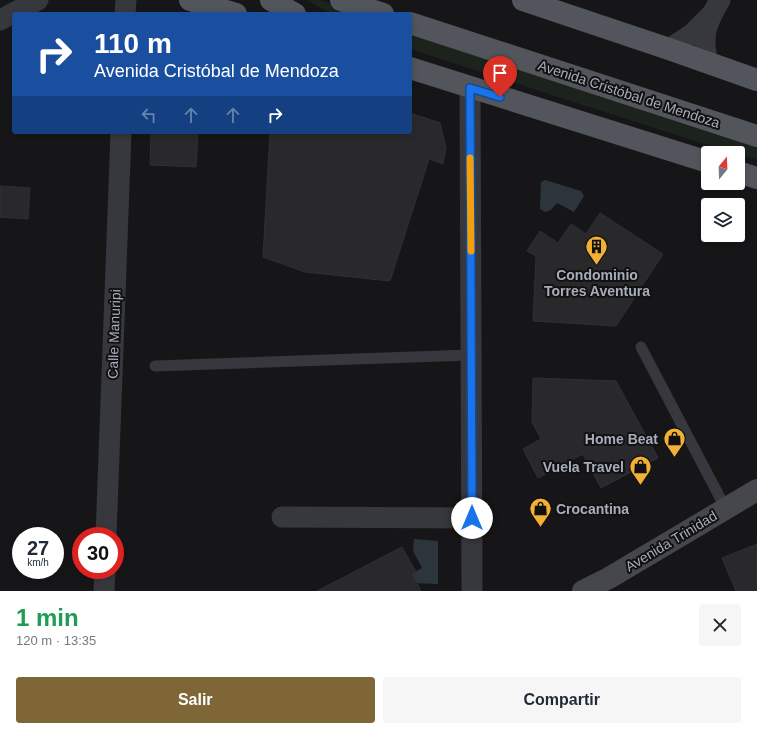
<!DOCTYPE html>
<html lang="es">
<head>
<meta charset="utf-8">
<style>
	:root { --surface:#fff; --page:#f6f6f7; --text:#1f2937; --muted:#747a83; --accent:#7e6636 }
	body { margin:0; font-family:Helvetica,sans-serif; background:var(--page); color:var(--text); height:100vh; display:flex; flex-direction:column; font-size:15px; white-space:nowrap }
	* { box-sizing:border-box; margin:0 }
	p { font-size:13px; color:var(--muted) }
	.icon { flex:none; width:22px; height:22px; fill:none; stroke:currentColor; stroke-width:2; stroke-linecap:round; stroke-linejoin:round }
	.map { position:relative; height:591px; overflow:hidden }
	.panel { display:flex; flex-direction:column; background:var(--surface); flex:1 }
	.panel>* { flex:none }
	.guide { position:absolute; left:12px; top:12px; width:400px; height:122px; border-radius:4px; box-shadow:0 2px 6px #0003; background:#1a4fa0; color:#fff; overflow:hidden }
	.needle { width:26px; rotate:19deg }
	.controls { position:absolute; left:701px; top:146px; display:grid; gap:8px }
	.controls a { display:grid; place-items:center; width:44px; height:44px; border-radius:4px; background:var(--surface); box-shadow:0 2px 6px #0003; font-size:20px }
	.speed { position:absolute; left:12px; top:527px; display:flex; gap:8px; font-size:20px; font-weight:700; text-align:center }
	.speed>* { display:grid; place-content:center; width:52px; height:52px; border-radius:50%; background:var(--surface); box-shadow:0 2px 6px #0003; line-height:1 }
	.speed small { font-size:10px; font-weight:400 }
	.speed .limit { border:6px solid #d22; background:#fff; color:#111 }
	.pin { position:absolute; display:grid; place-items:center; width:34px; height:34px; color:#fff; margin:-41px -17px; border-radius:50% 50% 50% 0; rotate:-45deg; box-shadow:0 0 4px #0007 }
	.pin .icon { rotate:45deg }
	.me { position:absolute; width:44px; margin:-22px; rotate:0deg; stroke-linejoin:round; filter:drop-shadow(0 0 3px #0008) }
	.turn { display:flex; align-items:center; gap:14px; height:84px; padding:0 16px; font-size:18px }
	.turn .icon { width:52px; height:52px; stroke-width:2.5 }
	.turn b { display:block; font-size:28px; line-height:34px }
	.lanes { display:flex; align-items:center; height:38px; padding:0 16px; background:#0003; justify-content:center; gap:20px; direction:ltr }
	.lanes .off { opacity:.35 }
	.round { display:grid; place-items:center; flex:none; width:42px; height:42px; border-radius:4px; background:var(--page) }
	.summary { display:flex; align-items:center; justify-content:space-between; height:68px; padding:0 16px }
	h1 { font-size:24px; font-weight:700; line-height:30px; color:#1e9e55 }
	.primary-button { display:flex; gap:8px; margin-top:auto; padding:8px 16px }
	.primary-button a { flex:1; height:46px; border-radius:4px; background:var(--accent); color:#fff; font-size:16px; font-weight:700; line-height:46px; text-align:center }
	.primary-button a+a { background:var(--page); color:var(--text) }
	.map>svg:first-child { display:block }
	.green { fill:#1c231d }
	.water { fill:#2c353c }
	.building { fill:#29292c; stroke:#303034 }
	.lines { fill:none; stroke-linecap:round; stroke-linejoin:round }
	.service { stroke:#37383d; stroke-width:11 }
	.minor { stroke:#37383d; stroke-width:21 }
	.secondary { stroke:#45474d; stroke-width:22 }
	.primary { stroke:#53555c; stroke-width:22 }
	.route-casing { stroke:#114b97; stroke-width:10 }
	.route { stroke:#1a73e8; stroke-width:7 }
	.slow { stroke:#f59e0b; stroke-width:7 }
	.labels { text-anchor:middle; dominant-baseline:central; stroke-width:4; stroke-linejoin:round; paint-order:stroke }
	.street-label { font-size:14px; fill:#a8adb8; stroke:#111113 }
	.poi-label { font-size:14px; font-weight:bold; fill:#a8adb8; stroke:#111113; text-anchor:end }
</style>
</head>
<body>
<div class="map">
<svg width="757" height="591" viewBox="0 0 757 591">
	<rect width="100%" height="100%" fill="#161618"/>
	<g class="green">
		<path d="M307,0H319L362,14H331Z"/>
		<path d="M410,30L757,145V160L738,155V153H732L410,49Z"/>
	</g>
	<g class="water">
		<path d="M545,180L581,191L584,196L574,212L557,203L551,210L545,212L540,209L541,182Z"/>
		<path d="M414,539L438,541V584L412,583L413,573L422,568L413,551Z"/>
	</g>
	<g class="building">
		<path d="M410,113L440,123L446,148L443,164L429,159L390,281L305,272L263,257L270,132H410Z"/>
		<path d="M151,132H198L196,167L150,165Z"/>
		<path d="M0,186L30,188L28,219L0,217Z"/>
		<path d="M600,213L663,254L616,326L533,321L536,256L527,251L540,231L558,243L571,224L586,234Z"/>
		<path d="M533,378L616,381L658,458L601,488L583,454L538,478L523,449L541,439L532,422Z"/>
		<path d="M757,544V591H736L722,558Z"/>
		<path d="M402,547L416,572L412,574L421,591H317Z"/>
	</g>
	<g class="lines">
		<g class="service">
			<path d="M641,347L726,509"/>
			<path d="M155,366L471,355"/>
		</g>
		<g class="minor">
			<path d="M125,14L126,0"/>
			<path d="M0,20L38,0"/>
			<path d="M669,49L692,34L710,16"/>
			<path d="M708,63C701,35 706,24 720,0"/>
			<path d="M470,87L472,591"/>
			<path d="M282,517L472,518"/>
			<path d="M106,536L121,132"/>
			<path d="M104,591L105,570"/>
		</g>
		<path class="secondary" d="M583,591L609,578L757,490"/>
		<g class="primary">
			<path d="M190,0L236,14"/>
			<path d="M271,0L295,14"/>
			<path d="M341,0L383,14"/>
			<path d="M523,0L669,49L757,80"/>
			<path d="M410,23L757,136"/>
			<path d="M410,68L708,162"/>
			<path d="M738,172L757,178"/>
		</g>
	</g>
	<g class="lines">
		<defs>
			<path id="route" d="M472,518L470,88L500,97"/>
		</defs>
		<use href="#route" class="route-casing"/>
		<use href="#route" class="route"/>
		<path class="slow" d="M470,158L471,251"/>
	</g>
	<defs>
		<symbol id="building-pin" viewBox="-11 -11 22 30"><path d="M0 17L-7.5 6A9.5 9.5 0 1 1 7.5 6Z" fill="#f2b134" stroke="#111113"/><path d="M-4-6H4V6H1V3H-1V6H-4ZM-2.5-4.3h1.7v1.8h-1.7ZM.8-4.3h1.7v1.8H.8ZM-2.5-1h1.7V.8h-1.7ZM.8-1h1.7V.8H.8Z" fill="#111"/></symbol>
		<symbol id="shop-pin" viewBox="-11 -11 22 30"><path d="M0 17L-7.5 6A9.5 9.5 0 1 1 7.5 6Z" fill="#f2b134" stroke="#111113"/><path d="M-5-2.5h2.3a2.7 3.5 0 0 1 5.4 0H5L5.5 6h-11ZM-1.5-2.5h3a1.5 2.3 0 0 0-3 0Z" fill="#111"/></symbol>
	</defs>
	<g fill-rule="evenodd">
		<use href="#building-pin" x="584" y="234" width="25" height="34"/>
		<use href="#shop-pin" x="662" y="426" width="25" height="34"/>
		<use href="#shop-pin" x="628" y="454" width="25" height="34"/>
		<use href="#shop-pin" x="528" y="496" width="25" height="34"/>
	</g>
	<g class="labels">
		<g class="street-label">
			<text transform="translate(629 94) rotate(18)">Avenida Cristóbal de Mendoza</text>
			<text transform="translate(114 334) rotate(-88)">Calle Manuripi</text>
			<text transform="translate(671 541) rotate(-31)">Avenida Trinidad</text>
		</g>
		<g class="poi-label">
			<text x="597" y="275" text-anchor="middle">Condominio<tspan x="597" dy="16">Torres Aventura</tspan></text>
			<text x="658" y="439">Home Beat</text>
			<text x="624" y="467">Vuela Travel</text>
			<text x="556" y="509" text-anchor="start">Crocantina</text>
		</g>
	</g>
</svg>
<div class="controls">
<a><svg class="needle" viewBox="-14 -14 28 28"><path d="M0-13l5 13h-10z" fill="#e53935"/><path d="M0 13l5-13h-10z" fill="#747a83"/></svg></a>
<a><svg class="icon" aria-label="layers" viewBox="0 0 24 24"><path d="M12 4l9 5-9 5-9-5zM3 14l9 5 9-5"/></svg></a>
</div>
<div class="speed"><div>27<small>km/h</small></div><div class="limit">30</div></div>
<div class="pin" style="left:500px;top:97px;background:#d93025"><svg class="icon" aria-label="arrive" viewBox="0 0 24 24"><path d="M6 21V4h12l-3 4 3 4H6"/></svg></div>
<svg class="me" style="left:472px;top:518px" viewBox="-20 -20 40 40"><circle r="19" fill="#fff"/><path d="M0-13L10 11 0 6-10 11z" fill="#1a73e8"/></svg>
<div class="guide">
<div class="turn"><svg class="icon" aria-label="right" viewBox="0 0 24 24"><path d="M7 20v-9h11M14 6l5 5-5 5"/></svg><div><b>110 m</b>Avenida Cristóbal de Mendoza</div></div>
<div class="lanes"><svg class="icon off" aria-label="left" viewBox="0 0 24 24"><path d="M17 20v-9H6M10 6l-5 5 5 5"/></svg><svg class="icon off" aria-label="ahead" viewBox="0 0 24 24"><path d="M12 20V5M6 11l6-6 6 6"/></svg><svg class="icon off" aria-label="ahead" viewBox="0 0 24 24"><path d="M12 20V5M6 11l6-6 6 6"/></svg><svg class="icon" aria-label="right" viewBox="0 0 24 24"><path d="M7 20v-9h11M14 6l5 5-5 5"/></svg></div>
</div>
</div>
<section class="panel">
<div class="summary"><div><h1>1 min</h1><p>120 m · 13:35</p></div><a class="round"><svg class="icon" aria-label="close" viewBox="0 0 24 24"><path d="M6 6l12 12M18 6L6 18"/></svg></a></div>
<div class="primary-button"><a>Salir</a><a>Compartir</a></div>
</section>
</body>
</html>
